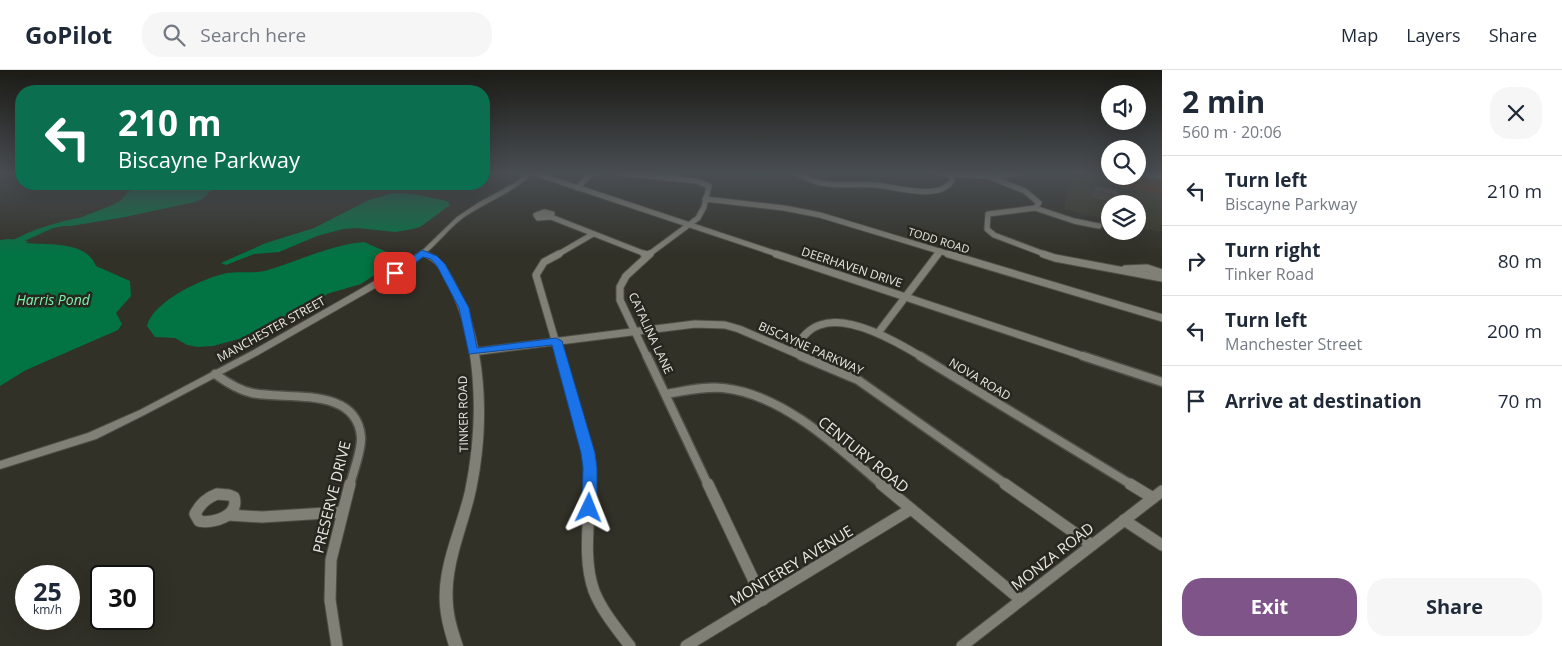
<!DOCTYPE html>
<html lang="en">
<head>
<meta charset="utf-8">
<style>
	:root { --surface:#fff; --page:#f6f6f7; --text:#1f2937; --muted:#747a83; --line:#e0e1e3; --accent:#7f5489 }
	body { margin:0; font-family:"Open Sans",sans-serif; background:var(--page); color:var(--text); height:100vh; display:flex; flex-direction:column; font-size:19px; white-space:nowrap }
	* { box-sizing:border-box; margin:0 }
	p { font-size:16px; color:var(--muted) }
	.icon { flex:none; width:28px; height:28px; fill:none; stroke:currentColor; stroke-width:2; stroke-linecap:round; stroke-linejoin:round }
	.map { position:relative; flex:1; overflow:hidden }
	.side { display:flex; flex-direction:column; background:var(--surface); width:400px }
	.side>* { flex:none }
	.top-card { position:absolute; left:15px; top:15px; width:475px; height:105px; border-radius:20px; box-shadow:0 5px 20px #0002; background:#0b6e4f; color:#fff; overflow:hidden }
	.controls { position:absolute; left:1101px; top:15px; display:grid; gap:10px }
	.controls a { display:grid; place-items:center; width:45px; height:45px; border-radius:50%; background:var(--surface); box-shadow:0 5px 20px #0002; font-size:25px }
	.speed { position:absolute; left:15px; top:495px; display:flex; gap:10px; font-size:25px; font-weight:700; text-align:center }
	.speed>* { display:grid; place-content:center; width:65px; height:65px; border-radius:50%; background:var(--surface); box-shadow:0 5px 20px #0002; line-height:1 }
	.speed small { font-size:12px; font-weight:400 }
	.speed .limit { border:2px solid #111; border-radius:8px; background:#fff; color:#111 }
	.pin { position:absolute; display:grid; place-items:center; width:42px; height:42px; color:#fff; margin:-21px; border-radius:10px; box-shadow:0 2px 8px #0006 }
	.me { position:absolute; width:55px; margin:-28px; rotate:2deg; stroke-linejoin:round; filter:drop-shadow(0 0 4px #0008) }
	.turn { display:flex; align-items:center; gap:18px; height:105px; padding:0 20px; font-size:22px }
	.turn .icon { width:65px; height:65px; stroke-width:2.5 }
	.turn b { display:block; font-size:35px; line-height:42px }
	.round { display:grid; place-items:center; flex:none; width:52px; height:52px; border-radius:20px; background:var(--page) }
	.headline { display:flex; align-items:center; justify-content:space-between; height:85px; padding:0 20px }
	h1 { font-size:30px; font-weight:700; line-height:38px }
	.primary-button { display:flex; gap:10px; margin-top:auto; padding:10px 20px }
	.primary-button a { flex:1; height:58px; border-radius:20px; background:var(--accent); color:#fff; font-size:20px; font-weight:700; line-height:58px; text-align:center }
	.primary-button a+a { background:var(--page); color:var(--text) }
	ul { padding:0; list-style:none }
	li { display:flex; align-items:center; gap:15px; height:70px; padding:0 20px; border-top:1px solid var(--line) }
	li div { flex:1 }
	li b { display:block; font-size:19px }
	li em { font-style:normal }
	header { display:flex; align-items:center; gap:30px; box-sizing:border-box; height:70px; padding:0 25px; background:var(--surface); border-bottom:1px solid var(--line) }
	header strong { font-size:24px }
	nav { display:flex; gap:28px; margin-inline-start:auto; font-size:18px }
	.search { width:350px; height:45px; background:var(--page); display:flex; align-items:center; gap:12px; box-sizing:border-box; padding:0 18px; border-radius:20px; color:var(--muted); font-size:19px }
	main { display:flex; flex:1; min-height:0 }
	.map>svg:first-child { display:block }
	.built { fill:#3a3929 }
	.green { fill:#613113 }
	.water { fill:#027343 }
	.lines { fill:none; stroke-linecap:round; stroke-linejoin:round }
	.river { fill:#027343; fill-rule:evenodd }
	.minor-far3-casing { stroke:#504f47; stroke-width:7 }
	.minor-far2-casing { stroke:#504f47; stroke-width:9 }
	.minor-far1-casing { stroke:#504f47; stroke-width:11 }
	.minor-casing { stroke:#504f47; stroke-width:13 }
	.tertiary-casing { stroke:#504f47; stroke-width:2 }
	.minor-far3 { stroke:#818076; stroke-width:5 }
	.minor-far2 { stroke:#818076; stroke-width:7 }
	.minor-far1 { stroke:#818076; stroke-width:8 }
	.minor { stroke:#818076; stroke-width:11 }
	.tertiary { fill:#818076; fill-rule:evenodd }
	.wall { fill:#49443d }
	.building { fill:#554f47; stroke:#3c3732 }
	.route { fill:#1a73e8; stroke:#114b97 }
	.labels { text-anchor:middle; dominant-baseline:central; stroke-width:5; stroke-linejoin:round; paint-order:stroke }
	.far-street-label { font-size:11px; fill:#e9e8e2; stroke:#28271f }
	.street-label { font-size:12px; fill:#e9e8e2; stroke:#28271f }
	.water-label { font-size:14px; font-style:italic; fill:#7af3ac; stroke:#28271f }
	.near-street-label { font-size:15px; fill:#e9e8e2; stroke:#28271f }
</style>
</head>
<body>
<header>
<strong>GoPilot</strong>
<div class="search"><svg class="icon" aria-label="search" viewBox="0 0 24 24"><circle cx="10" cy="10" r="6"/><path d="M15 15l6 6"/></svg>Search here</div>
<nav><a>Map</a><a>Layers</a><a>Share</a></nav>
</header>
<main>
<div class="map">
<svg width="1162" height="576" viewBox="0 0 1162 576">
	<rect width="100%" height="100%" fill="#323128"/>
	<path class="built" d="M1072,103H1088L1116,116L1162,124V152L1160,162L1138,157V134H1110V150L1064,139Z"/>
	<path class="green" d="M1088,103H1110V106H1138V105L1162,107V124L1116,116Z"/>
	<g class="water">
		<path d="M145,114H211L212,120L202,129L195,132L125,147L71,156H59L110,136L120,131L130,120Z"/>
		<path d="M393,123L413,124L447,131L450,135L420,157L413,159L395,162L357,158L343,159L317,166L279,182L254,184L226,195L221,193L266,173L314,158L369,130Z"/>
		<path d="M9,169L28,171L26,173C50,175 86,171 96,196L130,211L131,226L116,243L122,254L118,260L26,300L0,316V170Z"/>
		<path d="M364,172L396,186L397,190L361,214L327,224L312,238L302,243L242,268L213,276L198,277L187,275L175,268L155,267L147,256C153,231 203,208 227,203C240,201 255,204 268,200C298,191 333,174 364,172Z"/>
	</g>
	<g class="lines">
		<path class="river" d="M78,148L81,149V153L53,158L20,173L0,186V178C24,162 49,154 78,148Z"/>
		<defs>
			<g id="minor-far3">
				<path d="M534,103L780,185"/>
				<path d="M618,103L697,111L709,116L704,137L698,148L648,185"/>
				<path d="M797,103C822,120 848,113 876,115C897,117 941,132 953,109L950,104"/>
				<path d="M937,103L998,107L1017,103"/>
				<path d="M1138,103L1162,106"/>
				<path d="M990,107L1025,121L1039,133L1035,138L988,144L987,159L994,165L1047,185"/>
				<path d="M577,118L592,103"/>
				<path d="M705,129L784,138L820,145L952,185"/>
				<path d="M1035,138L1074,151L1099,156"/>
				<path d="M544,142L552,144L551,147L538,148L536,145Z"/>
				<path d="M551,147L648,185"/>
				<path d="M557,185L593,164"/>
				<path d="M937,185L940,181"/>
			</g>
			<g id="minor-far2">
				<path d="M559,184L544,192L536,205L560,287"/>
				<path d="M644,184L648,185"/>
				<path d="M776,184L1086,287"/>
				<path d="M948,184L1162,248"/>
				<path d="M1043,184L1055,188L1162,208"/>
				<path d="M1125,199L1147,198L1162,203"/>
				<path d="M878,263L938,184"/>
				<path d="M792,281C800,271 807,259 820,255C849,244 897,272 922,287"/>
				<path d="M473,282L695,254L725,255L739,259L804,287"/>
				<path d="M647,287L620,230V217L626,206L650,184"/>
			</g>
			<g id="minor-far1">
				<path d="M560,286L588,383L590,415"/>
				<path d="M647,286L708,415"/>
				<path d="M801,286L858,310L1007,415"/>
				<path d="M920,286L1132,415"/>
				<path d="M1083,286L1162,312"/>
				<path d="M215,304C226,312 238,320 252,323C288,330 357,316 361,367C362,380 353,402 350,415"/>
				<path d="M666,324C685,321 704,316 723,318C783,324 839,378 882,415"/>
			</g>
			<g id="minor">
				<path d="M590,414C590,449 582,488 594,521C602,541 617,559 630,576"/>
				<path d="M708,414L763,530"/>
				<path d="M881,414L1021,530"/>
				<path d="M1005,414L1092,475"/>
				<path d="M1130,414L1153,428"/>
				<path d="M217,424L229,425L234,427C240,446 213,454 199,451L195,444C200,434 206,428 217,424Z"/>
				<path d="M228,445L262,447L342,442"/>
				<path d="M1124,450L1162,475"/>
				<path d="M337,576L330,530L331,490L350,414"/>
				<path d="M686,576L911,439"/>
				<path d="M962,576L1162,421"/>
			</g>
			<path id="tertiary" d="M527,103H533C514,122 486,132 464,147C450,157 440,171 427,182C444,188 452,207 460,223C488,282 489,357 476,420C468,458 449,496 453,535C454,550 459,563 463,576H449C445,563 441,550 440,535C437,496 456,459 465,421C478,359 479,281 452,223C446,208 439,192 423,186L398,205L258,285L146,344L96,369L0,399V391L88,363L140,340L252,281L392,201L424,179L457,147L478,133L515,113Z"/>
		</defs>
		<use href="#minor-far3" class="minor-far3-casing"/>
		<use href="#minor-far2" class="minor-far2-casing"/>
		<use href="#minor-far1" class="minor-far1-casing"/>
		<use href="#minor" class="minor-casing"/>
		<use href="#tertiary" class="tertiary-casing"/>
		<use href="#minor-far3" class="minor-far3"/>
		<use href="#minor-far2" class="minor-far2"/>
		<use href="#minor-far1" class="minor-far1"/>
		<use href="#minor" class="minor"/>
		<use href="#tertiary" class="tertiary"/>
	</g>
	<path class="wall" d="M1094,120H1117L1119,121L1113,132L1091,127Z"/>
	<path class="building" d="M1097,116L1118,119L1117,120L1119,121L1117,126L1094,120Z"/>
	<linearGradient id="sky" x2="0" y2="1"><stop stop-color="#1c1b16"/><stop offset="0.56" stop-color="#494e53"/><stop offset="1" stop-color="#494e53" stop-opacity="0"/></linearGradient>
	<rect width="1162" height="184" fill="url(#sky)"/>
	<path class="route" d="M422,180L437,186L445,194L469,238L477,278L556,268L562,271L595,383L597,398V438L594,443L589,444L584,443L582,438L583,398L581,383L552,275L469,284L459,238L437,196L431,189L423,187L399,205L395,206L391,203Z"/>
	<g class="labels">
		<g class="far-street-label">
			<text transform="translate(939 170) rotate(17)">TODD ROAD</text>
		</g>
		<g class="street-label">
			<text transform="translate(852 197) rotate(18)">DEERHAVEN DRIVE</text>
			<text transform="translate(271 259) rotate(-29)">MANCHESTER STREET</text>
			<text transform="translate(651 263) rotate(65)">CATALINA LANE</text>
			<text transform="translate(811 278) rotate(24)">BISCAYNE PARKWAY</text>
			<text transform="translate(980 309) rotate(31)">NOVA ROAD</text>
			<text transform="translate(463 344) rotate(-91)">TINKER ROAD</text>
		</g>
		<g class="water-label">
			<text x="53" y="229">Harris Pond</text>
		</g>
		<g class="near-street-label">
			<text transform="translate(864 384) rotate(39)">CENTURY ROAD</text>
			<text transform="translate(331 427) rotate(-76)">PRESERVE DRIVE</text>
			<text transform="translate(1052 486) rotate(-38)">MONZA ROAD</text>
			<text transform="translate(791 495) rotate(-31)">MONTEREY AVENUE</text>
		</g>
	</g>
</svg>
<div class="controls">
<a><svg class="icon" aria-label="sound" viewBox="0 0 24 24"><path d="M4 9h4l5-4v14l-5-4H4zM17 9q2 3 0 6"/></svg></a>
<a><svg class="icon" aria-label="search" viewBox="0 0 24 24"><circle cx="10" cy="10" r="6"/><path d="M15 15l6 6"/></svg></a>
<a><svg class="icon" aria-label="layers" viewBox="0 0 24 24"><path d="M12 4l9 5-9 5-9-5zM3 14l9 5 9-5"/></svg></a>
</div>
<div class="speed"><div>25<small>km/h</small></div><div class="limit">30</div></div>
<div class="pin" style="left:395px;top:203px;background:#d93025"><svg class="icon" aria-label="arrive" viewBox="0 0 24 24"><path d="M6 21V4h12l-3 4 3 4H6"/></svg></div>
<svg class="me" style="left:589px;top:438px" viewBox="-20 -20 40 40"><path d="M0-17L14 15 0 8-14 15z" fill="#1a73e8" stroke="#fff" stroke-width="4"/></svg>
<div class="top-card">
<div class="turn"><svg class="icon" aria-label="left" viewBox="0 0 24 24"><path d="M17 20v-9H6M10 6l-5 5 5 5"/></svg><div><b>210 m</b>Biscayne Parkway</div></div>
</div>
</div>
<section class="side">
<div class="headline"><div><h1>2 min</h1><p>560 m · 20:06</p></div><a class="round"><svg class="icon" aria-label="close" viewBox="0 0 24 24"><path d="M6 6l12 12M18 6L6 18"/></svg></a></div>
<ul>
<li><svg class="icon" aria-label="left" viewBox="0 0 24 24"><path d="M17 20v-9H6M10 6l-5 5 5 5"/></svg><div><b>Turn left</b><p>Biscayne Parkway</p></div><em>210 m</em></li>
<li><svg class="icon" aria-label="right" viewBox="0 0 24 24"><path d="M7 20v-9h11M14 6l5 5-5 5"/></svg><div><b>Turn right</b><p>Tinker Road</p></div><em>80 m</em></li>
<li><svg class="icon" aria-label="left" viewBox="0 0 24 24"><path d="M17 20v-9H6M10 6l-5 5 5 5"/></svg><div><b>Turn left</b><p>Manchester Street</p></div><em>200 m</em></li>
<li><svg class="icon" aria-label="arrive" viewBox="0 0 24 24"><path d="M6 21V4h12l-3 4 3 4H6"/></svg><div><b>Arrive at destination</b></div><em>70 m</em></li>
</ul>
<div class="primary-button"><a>Exit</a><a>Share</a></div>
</section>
</main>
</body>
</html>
